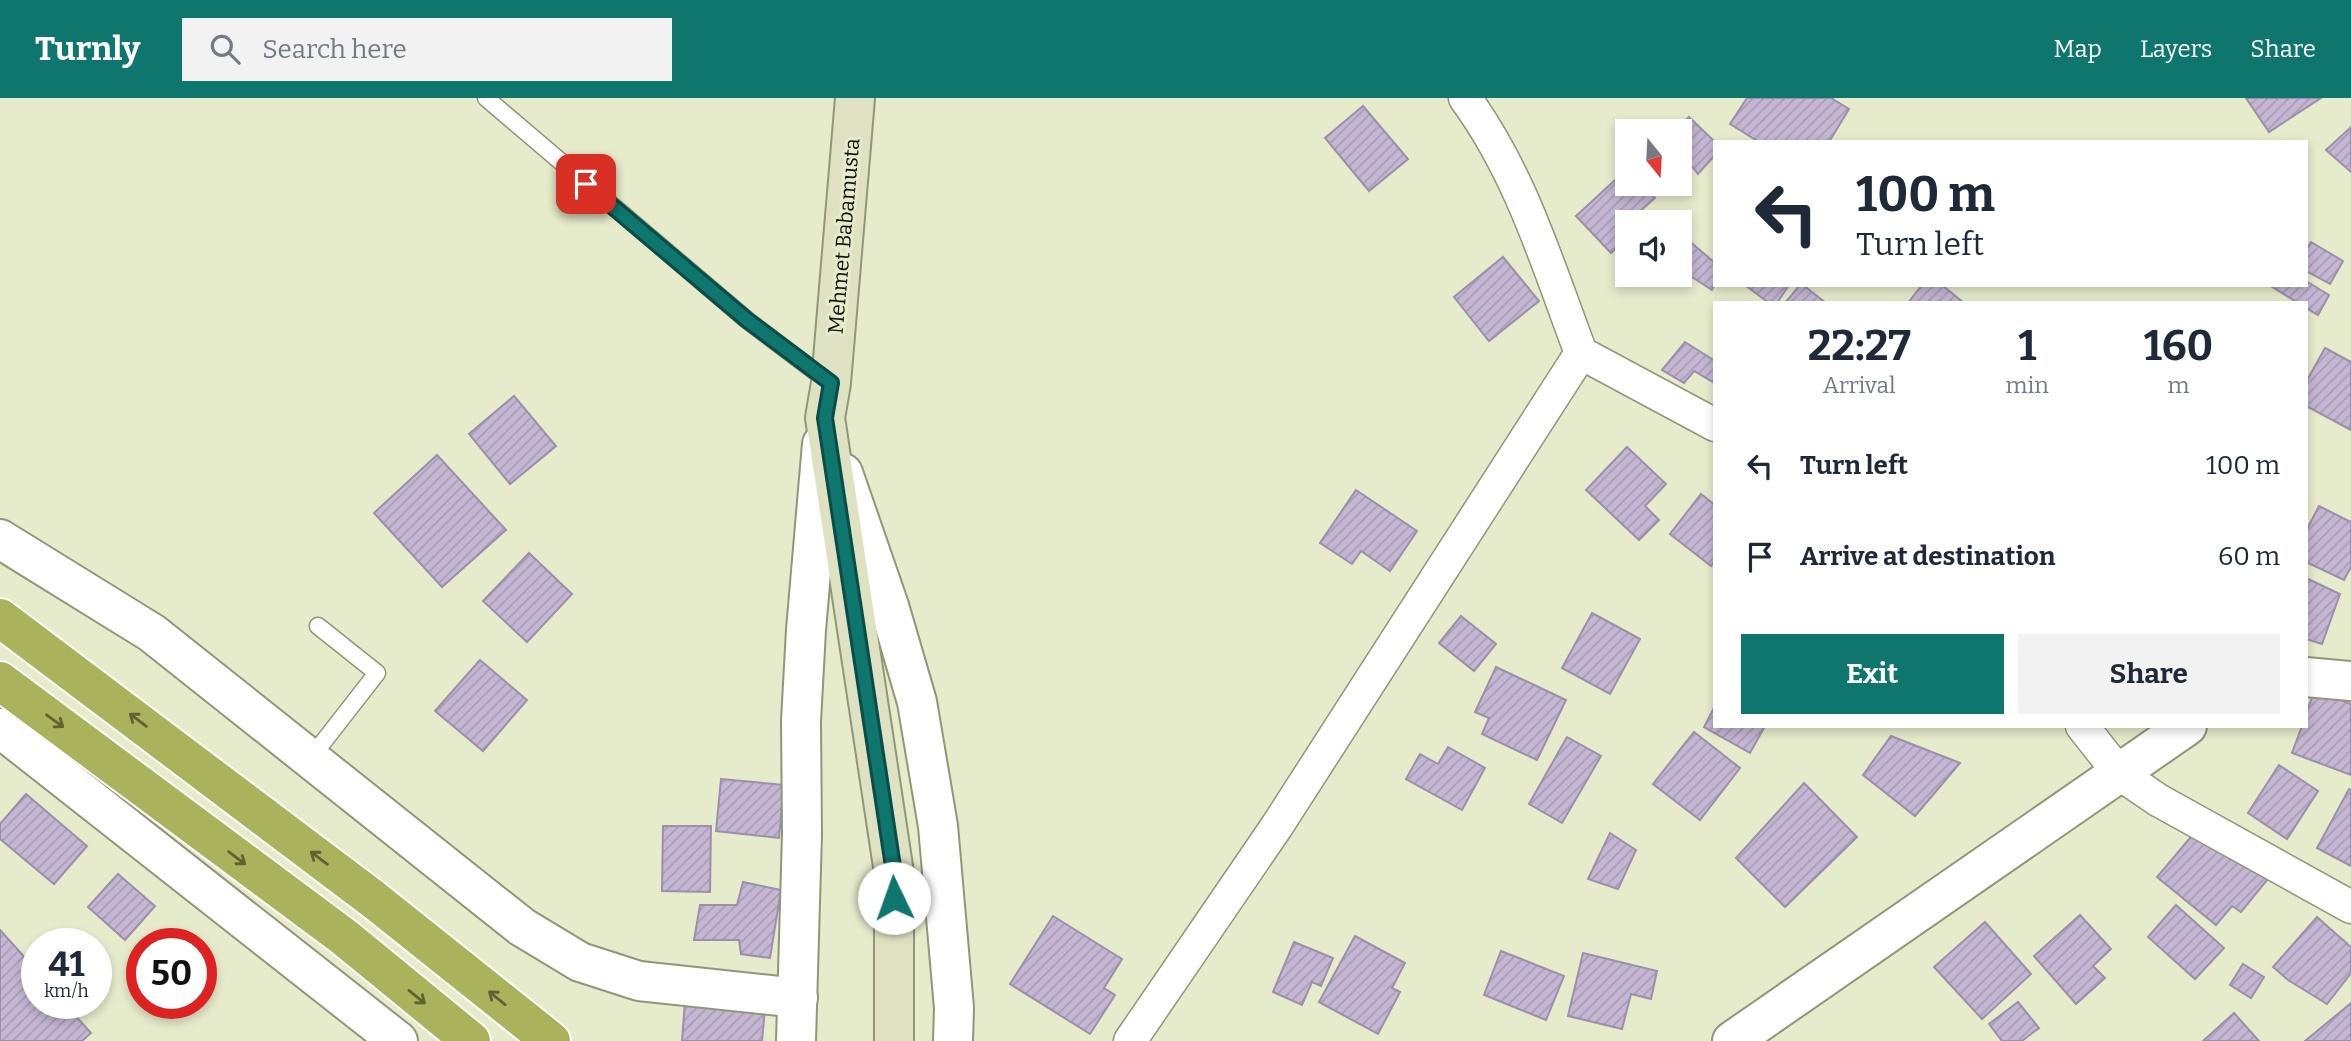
<!DOCTYPE html>
<html lang="en">
<head>
<meta charset="utf-8">
<style>
	:root { --surface:#fff; --page:#f2f2f3; --text:#1f2937; --muted:#747a83; --accent:#0f766e }
	body { margin:0; font-family:Bitter,serif; background:var(--page); color:var(--text); height:100vh; display:flex; flex-direction:column; font-size:26px; white-space:nowrap }
	* { box-sizing:border-box; margin:0 }
	p { font-size:23px; color:var(--muted) }
	.icon { flex:none; width:38px; height:38px; fill:none; stroke:currentColor; stroke-width:2; stroke-linecap:round; stroke-linejoin:round }
	.map { position:relative; flex:1; overflow:hidden }
	.side { position:absolute; left:1713px; top:203px; width:595px; height:427px; display:flex; flex-direction:column; background:var(--surface); border-radius:0px; box-shadow:0 4px 10px #0003 }
	.side>* { flex:none }
	.banner { position:absolute; left:1713px; top:42px; width:595px; height:147px; border-radius:0px; box-shadow:0 4px 10px #0003; background:#fff; color:var(--text); overflow:hidden }
	.needle { width:46px; rotate:162deg }
	.fabs { position:absolute; left:1615px; top:21px; display:grid; gap:14px }
	.fabs a { display:grid; place-items:center; width:77px; height:77px; border-radius:0px; background:var(--surface); box-shadow:0 4px 10px #0003; font-size:35px }
	.speed { position:absolute; left:21px; top:830px; display:flex; gap:14px; font-size:35px; font-weight:700; text-align:center }
	.speed>* { display:grid; place-content:center; width:91px; height:91px; border-radius:50%; background:var(--surface); box-shadow:0 4px 10px #0003; line-height:1 }
	.speed small { font-size:18px; font-weight:400 }
	.speed .limit { border:10px solid #d22; background:#fff; color:#111 }
	.pin { position:absolute; display:grid; place-items:center; width:60px; height:60px; color:#fff; margin:-30px; border-radius:14px; box-shadow:0 4px 10px #0006 }
	.me { position:absolute; width:77px; margin:-38px; rotate:357deg; stroke-linejoin:round; filter:drop-shadow(0 0 5px #0008) }
	.turn { display:flex; align-items:center; gap:24px; height:147px; padding:0 28px; font-size:32px }
	.turn .icon { width:91px; height:91px; stroke-width:2.5 }
	.turn b { display:block; font-size:49px; line-height:60px }
	.eta { display:flex; justify-content:space-evenly; align-items:center; height:119px; text-align:center }
	.eta b { font-size:42px; font-weight:700; line-height:49px }
	.cta { display:flex; gap:14px; margin-top:auto; padding:14px 28px }
	.cta a { flex:1; height:80px; border-radius:0px; background:var(--accent); color:#fff; font-size:28px; font-weight:700; line-height:80px; text-align:center }
	.cta a+a { background:var(--page); color:var(--text) }
	ul { padding:0; list-style:none }
	li { display:flex; align-items:center; gap:21px; height:91px; padding:0 28px }
	li div { flex:1 }
	li b { display:block; font-size:26px }
	li em { font-style:normal }
	header { display:flex; align-items:center; gap:42px; box-sizing:border-box; height:98px; padding:0 35px; background:var(--accent); color:#fff }
	header strong { font-size:33px }
	nav { display:flex; gap:38px; margin-inline-start:auto; font-size:24px }
	.search { width:490px; height:63px; background:var(--page); display:flex; align-items:center; gap:18px; box-sizing:border-box; padding:0 24px; border-radius:0px; color:var(--muted); font-size:26px }
	.map>svg:first-child { display:block }
	.building { fill:url(#building-hatch); stroke:#9c8faa; stroke-width:2 }
	.lines { fill:none; stroke-linecap:round; stroke-linejoin:round }
	.service-casing { stroke:#929679; stroke-width:19 }
	.minor-casing { stroke:#929679; stroke-width:35 }
	.tertiary-casing { stroke:#929679; stroke-width:42 }
	.secondary-casing { stroke:#929679; stroke-width:42 }
	.trunk-casing { stroke:#fff; stroke-width:42 }
	.service { stroke:#fff; stroke-width:16 }
	.minor { stroke:#fff; stroke-width:32 }
	.tertiary { stroke:#fff; stroke-width:38 }
	.secondary { stroke:#dfe2c2; stroke-width:38 }
	.trunk { stroke:#aab25c; stroke-width:38 }
	.oneway { stroke:#5e6332 }
	.route-casing { stroke:#0a4d48; stroke-width:18 }
	.route { stroke:#0f766e; stroke-width:12 }
	.labels { text-anchor:middle; dominant-baseline:central; stroke-width:6; stroke-linejoin:round; paint-order:stroke }
	.street-label { font-size:21px; fill:#121409; stroke:#e6ebcb }
</style>
</head>
<body>
<header>
<strong>Turnly</strong>
<div class="search"><svg class="icon" aria-label="search" viewBox="0 0 24 24"><circle cx="10" cy="10" r="6"/><path d="M15 15l6 6"/></svg>Search here</div>
<nav><a>Map</a><a>Layers</a><a>Share</a></nav>
</header>
<div class="map">
<svg width="2351" height="943" viewBox="0 0 2351 943">
	<defs>
		<pattern id="building-hatch" width="6" height="6" patternUnits="userSpaceOnUse" patternTransform="scale(1.75)"><rect width="6" height="6" fill="#c5b7d4"/><path d="M-1 1l2-2M0 6l6-6M5 7l2-2" fill="none" stroke="#a89cb5"/></pattern>
	</defs>
	<rect width="100%" height="100%" fill="#e6ebcb"/>
	<g class="building">
		<path d="M1747,0H1831L1849,11L1829,44H1759L1730,26Z"/>
		<path d="M2246,0H2321L2269,34Z"/>
		<path d="M1363,8L1408,61L1369,93L1325,40Z"/>
		<path d="M1689,19L1715,44V57L1698,76L1680,53V33H1674Z"/>
		<path d="M2351,29V74L2326,52Z"/>
		<path d="M1628,70V86H1642L1655,100L1628,124V140L1611,155L1576,118Z"/>
		<path d="M1680,135L1715,165V185L1712,192L1680,171Z"/>
		<path d="M2311,144L2343,163L2330,186L2306,173V152Z"/>
		<path d="M1503,159L1539,203L1489,243L1454,199Z"/>
		<path d="M2306,183L2329,197L2318,217L2306,210V205H2298L2269,187H2306Z"/>
		<path d="M1745,187H1789L1777,205H1769Z"/>
		<path d="M1800,187H1803L1826,205H1785Z"/>
		<path d="M1922,187H1942L1964,205H1908Z"/>
		<path d="M1685,244L1715,263V280L1713,284L1694,273L1684,285L1662,272Z"/>
		<path d="M2325,250L2351,264V332L2306,308V284Z"/>
		<path d="M514,298L556,348L510,386L469,336Z"/>
		<path d="M1627,349L1666,386L1645,408L1659,422L1639,442L1586,392Z"/>
		<path d="M437,357L506,432L442,489L374,415Z"/>
		<path d="M1356,392L1417,433L1390,473L1361,453L1352,466L1320,445Z"/>
		<path d="M1701,396L1715,407V462L1711,468L1670,436Z"/>
		<path d="M2319,408L2351,424V469L2344,482L2306,464V433Z"/>
		<path d="M529,455L572,496L527,544L483,503Z"/>
		<path d="M2306,480L2340,496L2322,546L2306,541Z"/>
		<path d="M1592,515L1640,541L1610,596L1562,570Z"/>
		<path d="M1461,518L1496,546L1474,573L1439,545Z"/>
		<path d="M480,562L527,602L483,653L435,613Z"/>
		<path d="M1496,569L1566,602L1537,662L1482,636L1489,620L1475,614Z"/>
		<path d="M2315,592L2351,606V677L2292,655L2302,628H2306V615Z"/>
		<path d="M1715,608V628H1765L1750,655L1704,629Z"/>
		<path d="M1694,634L1740,670L1700,722L1653,686Z"/>
		<path d="M1891,638L1960,665L1915,718L1863,677Z"/>
		<path d="M1567,639L1601,658L1562,725L1529,706Z"/>
		<path d="M1448,649L1485,670L1462,712L1406,681L1420,656L1438,666Z"/>
		<path d="M2279,667L2318,693L2287,741L2248,715Z"/>
		<path d="M721,681L784,687L779,740L716,733Z"/>
		<path d="M1804,685L1857,739L1785,809L1736,760Z"/>
		<path d="M2349,691L2351,692V768L2317,750Z"/>
		<path d="M26,696L87,748L54,786L0,741V726Z"/>
		<path d="M2201,727L2268,781L2241,814L2232,808L2216,827L2157,779Z"/>
		<path d="M663,728H711L710,794L662,793Z"/>
		<path d="M1610,735L1636,752L1618,791L1588,781Z"/>
		<path d="M118,776L155,808L125,842L88,809Z"/>
		<path d="M743,784L781,792L770,860L741,856L739,842H694L700,807H737Z"/>
		<path d="M2176,807L2224,850L2195,881L2148,839Z"/>
		<path d="M2080,817L2111,851L2093,868L2105,880L2076,906L2034,858Z"/>
		<path d="M1053,818L1122,861L1104,890L1115,897L1090,936L1010,886Z"/>
		<path d="M2317,819L2351,849V875L2327,906L2288,882L2273,869Z"/>
		<path d="M1985,824L2031,876L1982,921L1934,869Z"/>
		<path d="M0,832L37,873V905H64L91,935L82,943H0Z"/>
		<path d="M1355,838L1405,865L1392,890L1400,894L1378,936L1319,904Z"/>
		<path d="M1294,844L1333,860L1321,888L1312,884L1302,907L1273,894Z"/>
		<path d="M1501,853L1564,878L1546,922L1484,897Z"/>
		<path d="M1583,855L1657,873L1651,901L1631,896L1622,931L1568,918Z"/>
		<path d="M2243,866L2264,879L2251,900L2230,887Z"/>
		<path d="M685,903L765,910L762,943H682Z"/>
		<path d="M2018,904L2039,930L2022,943H2002L1989,926Z"/>
		<path d="M2351,905V943H2305Z"/>
		<path d="M2234,915L2259,943H2203Z"/>
	</g>
	<g class="lines">
		<defs>
			<g id="service">
				<path d="M486,0L747,222L829,284"/>
				<path d="M310,661L377,575L318,528"/>
			</g>
			<g id="minor">
				<path d="M1465,0C1521,76 1548,168 1581,255L1715,327"/>
				<path d="M2082,628L2120,676L2158,702L2351,809"/>
				<path d="M1130,943L1277,728L1581,255"/>
			</g>
			<g id="tertiary">
				<path d="M843,375L889,508L917,604L938,728L954,910L953,943"/>
				<path d="M0,441L152,535L522,829L580,864L639,883L798,900"/>
				<path d="M2306,579L2351,583"/>
				<path d="M0,630L398,943"/>
				<path d="M796,943L802,736L801,623L806,532L822,346"/>
				<path d="M1732,943L2187,628"/>
			</g>
			<path id="secondary" d="M855,0L831,285L825,320L894,775V943"/>
			<g id="trunk">
				<path d="M0,520L373,801L551,943"/>
				<path d="M0,583L344,839L471,943"/>
			</g>
		</defs>
		<use href="#service" class="service-casing"/>
		<use href="#minor" class="minor-casing"/>
		<use href="#tertiary" class="tertiary-casing"/>
		<use href="#secondary" class="secondary-casing"/>
		<use href="#trunk" class="trunk-casing"/>
		<use href="#service" class="service"/>
		<use href="#minor" class="minor"/>
		<use href="#tertiary" class="tertiary"/>
		<use href="#secondary" class="secondary"/>
		<use href="#trunk" class="trunk"/>
	</g>
	<defs><path id="oneway-shaft" d="M-6 0H5M1.5-3L5.5 0L1.5 3" fill="none" stroke-width="1.6" stroke-linecap="round" stroke-linejoin="round" transform="scale(1.75)"/></defs>
	<g class="oneway">
		<use href="#oneway-shaft" transform="translate(138 622) rotate(-143)"/>
		<use href="#oneway-shaft" transform="translate(55 623) rotate(36)"/>
		<use href="#oneway-shaft" transform="translate(237 760) rotate(37)"/>
		<use href="#oneway-shaft" transform="translate(319 760) rotate(-143)"/>
		<use href="#oneway-shaft" transform="translate(417 899) rotate(39)"/>
		<use href="#oneway-shaft" transform="translate(497 900) rotate(-141)"/>
	</g>
	<g class="lines">
		<defs>
			<path id="route" d="M586,86L747,222L831,285L825,320L894,775V800"/>
		</defs>
		<use href="#route" class="route-casing"/>
		<use href="#route" class="route"/>
	</g>
	<g class="labels">
		<g class="street-label">
			<text transform="translate(844 138) rotate(-85)">Mehmet Babamusta</text>
		</g>
	</g>
</svg>
<div class="fabs">
<a><svg class="needle" viewBox="-14 -14 28 28"><path d="M0-13l5 13h-10z" fill="#e53935"/><path d="M0 13l5-13h-10z" fill="#747a83"/></svg></a>
<a><svg class="icon" aria-label="sound" viewBox="0 0 24 24"><path d="M4 9h4l5-4v14l-5-4H4zM17 9q2 3 0 6"/></svg></a>
</div>
<div class="speed"><div>41<small>km/h</small></div><div class="limit">50</div></div>
<div class="pin" style="left:586px;top:86px;background:#d93025"><svg class="icon" aria-label="arrive" viewBox="0 0 24 24"><path d="M6 21V4h12l-3 4 3 4H6"/></svg></div>
<svg class="me" style="left:894px;top:800px" viewBox="-20 -20 40 40"><circle r="19" fill="#fff"/><path d="M0-13L10 11 0 6-10 11z" fill="#0f766e"/></svg>
<div class="banner">
<div class="turn"><svg class="icon" aria-label="left" viewBox="0 0 24 24"><path d="M17 20v-9H6M10 6l-5 5 5 5"/></svg><div><b>100 m</b>Turn left</div></div>
</div>
<section class="side">
<div class="eta">
<div><b>22:27</b><p>Arrival</p></div>
<div><b>1</b><p>min</p></div>
<div><b>160</b><p>m</p></div>
</div>
<ul>
<li><svg class="icon" aria-label="left" viewBox="0 0 24 24"><path d="M17 20v-9H6M10 6l-5 5 5 5"/></svg><div><b>Turn left</b></div><em>100 m</em></li>
<li><svg class="icon" aria-label="arrive" viewBox="0 0 24 24"><path d="M6 21V4h12l-3 4 3 4H6"/></svg><div><b>Arrive at destination</b></div><em>60 m</em></li>
</ul>
<div class="cta"><a>Exit</a><a>Share</a></div>
</section>
</div>
</body>
</html>
